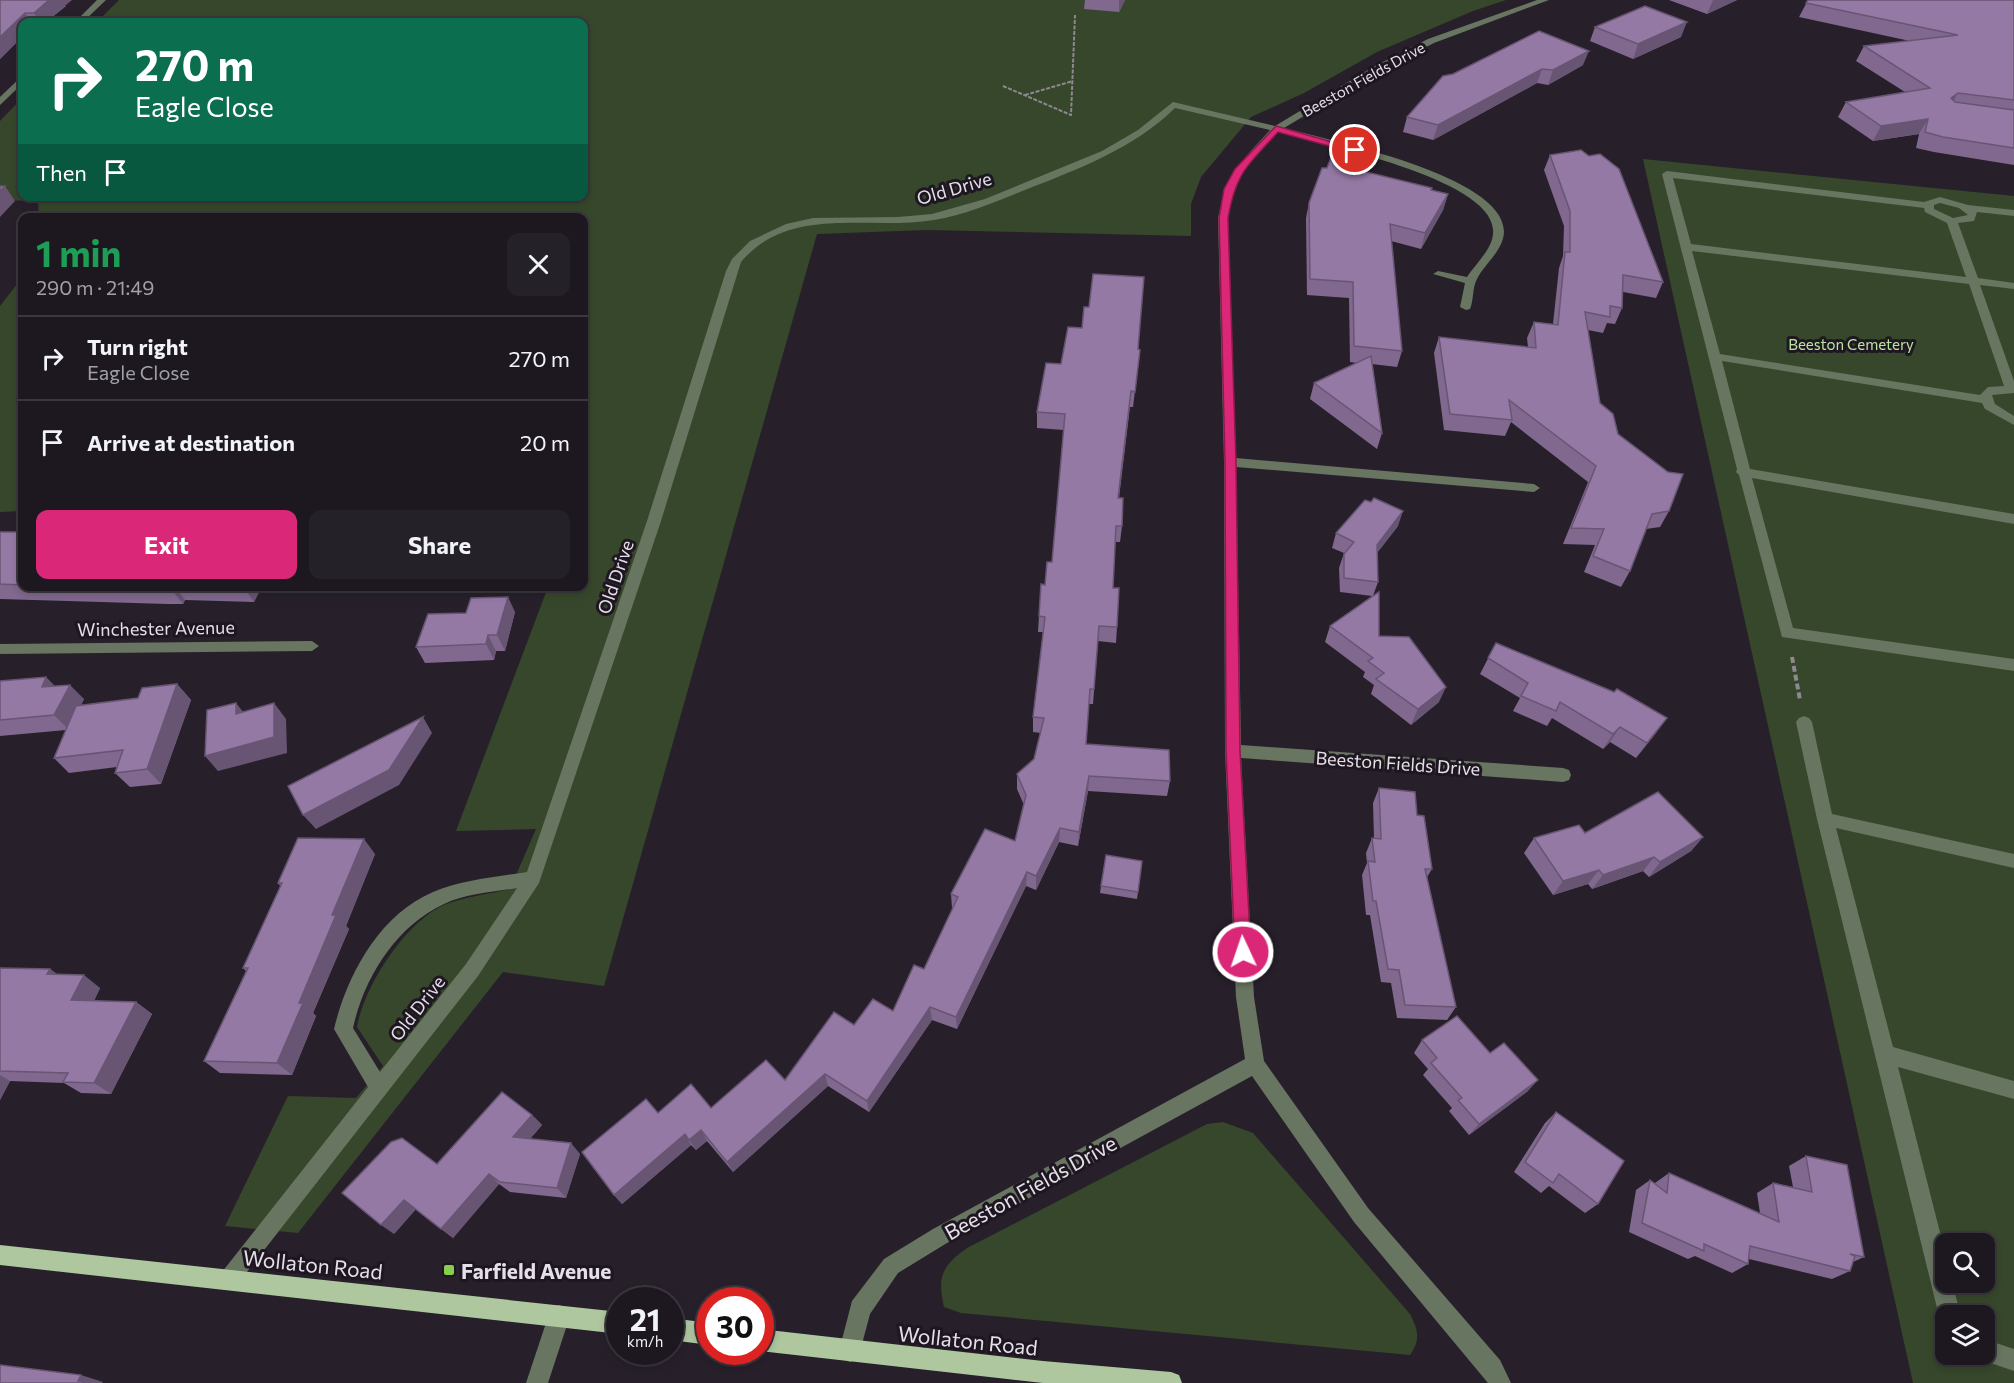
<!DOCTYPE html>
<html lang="en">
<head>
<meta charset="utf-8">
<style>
	:root { --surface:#1d1820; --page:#252129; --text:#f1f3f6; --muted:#a0a0a5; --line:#3b373e; --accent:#db2777 }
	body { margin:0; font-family:Commissioner,sans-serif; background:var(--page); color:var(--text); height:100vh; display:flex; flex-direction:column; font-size:22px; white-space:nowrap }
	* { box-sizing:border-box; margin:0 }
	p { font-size:20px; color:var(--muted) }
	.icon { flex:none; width:33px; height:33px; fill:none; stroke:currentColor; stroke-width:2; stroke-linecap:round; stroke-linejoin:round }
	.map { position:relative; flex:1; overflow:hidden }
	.panel { position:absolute; left:18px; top:213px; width:570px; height:378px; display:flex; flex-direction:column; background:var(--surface); border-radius:12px; box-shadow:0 3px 9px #0003,0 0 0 2px var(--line) }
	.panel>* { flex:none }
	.guide { position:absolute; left:18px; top:18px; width:570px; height:183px; border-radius:12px; box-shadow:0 3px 9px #0003,0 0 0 2px var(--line); background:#0b6e4f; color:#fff; overflow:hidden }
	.buttons { position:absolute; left:1935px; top:1233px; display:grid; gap:12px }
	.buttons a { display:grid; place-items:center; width:60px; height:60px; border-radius:12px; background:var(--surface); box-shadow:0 3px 9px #0003,0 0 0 2px var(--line); font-size:30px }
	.speed { position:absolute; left:606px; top:1287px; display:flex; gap:12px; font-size:30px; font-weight:700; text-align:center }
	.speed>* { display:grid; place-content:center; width:78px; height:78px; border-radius:50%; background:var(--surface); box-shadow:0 3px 9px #0003,0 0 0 2px var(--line); line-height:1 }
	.speed small { font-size:15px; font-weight:400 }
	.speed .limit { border:9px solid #d22; background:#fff; color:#111 }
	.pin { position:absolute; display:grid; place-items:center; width:51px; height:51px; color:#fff; margin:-26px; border:3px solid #fff; border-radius:50%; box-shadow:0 2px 6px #0007 }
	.me { position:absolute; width:66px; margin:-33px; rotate:357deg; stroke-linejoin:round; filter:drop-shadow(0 0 4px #0008) }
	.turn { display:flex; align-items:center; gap:21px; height:126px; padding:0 18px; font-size:27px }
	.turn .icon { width:78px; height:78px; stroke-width:2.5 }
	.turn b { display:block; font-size:42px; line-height:51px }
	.then { display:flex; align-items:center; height:57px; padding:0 18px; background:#0003; gap:12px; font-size:22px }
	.round { display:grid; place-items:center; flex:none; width:63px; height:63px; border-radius:12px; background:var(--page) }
	.head { display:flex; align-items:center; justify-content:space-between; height:102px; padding:0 18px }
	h1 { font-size:36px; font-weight:700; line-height:45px; color:#1e9e55 }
	.action { display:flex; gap:12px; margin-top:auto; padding:12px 18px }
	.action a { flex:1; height:69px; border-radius:12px; background:var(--accent); color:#fff; font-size:24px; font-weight:700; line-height:69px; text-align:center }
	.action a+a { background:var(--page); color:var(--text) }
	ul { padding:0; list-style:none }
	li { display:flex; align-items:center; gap:18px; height:84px; padding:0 18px; border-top:2px solid var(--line) }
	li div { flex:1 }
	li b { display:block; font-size:22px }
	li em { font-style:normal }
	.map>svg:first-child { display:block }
	.green { fill:#36472b; fill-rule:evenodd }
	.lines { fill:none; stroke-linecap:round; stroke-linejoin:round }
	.path-far1 { stroke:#8e8891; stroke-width:2; stroke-dasharray:4 1.5; stroke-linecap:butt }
	.path { stroke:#8e8891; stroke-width:4; stroke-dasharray:6 3; stroke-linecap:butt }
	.minor { fill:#687561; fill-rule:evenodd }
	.major { fill:#aec79f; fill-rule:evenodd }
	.wall { fill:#80688e }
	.shaded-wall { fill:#685574 }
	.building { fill:#9579a5; stroke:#685574; stroke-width:1.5 }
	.route { fill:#db2777; stroke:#8e194d; stroke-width:1.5 }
	.poi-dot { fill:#86cf4b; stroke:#1e1722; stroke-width:2 }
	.labels { text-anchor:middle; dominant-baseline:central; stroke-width:6; stroke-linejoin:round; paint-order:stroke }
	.far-street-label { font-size:15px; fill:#e5e0e8; stroke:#1e1722 }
	.far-park-label { font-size:15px; fill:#bae59f; stroke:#1e1722 }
	.street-label { font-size:18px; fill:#e5e0e8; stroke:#1e1722 }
	.near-street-label { font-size:21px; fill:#e5e0e8; stroke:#1e1722 }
	.near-poi-label { font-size:21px; font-weight:bold; fill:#e5e0e8; stroke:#1e1722; text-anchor:start }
</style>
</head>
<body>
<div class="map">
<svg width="2014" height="1383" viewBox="0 0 2014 1383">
	<rect width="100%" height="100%" fill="#27202b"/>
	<g class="green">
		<path d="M119,0H1506L1473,11L1377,52L1304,93L1251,117L1201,177L1191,204V236L927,230L817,234L604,986L503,972L298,1233L225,1226L288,1096L356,1098L383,1066L357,1027C364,987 402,928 438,908C455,898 490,894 510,889L536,829L456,831L548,587L584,586V218H39L38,201L0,200V121L22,98V196H584V22H97Z"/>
		<path d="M1643,159L2014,196V1383H1913ZM1946,1244H1984V1282H1946ZM1946,1316H1984V1354H1946Z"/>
		<path d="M22,278V511L0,512V306Z"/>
		<path d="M1223,1122L1253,1133L1410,1314C1418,1330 1421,1339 1410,1355L961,1313L944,1307C937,1276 942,1266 967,1248L1207,1124Z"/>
	</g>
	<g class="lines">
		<g class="path-far1">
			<path d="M1003,86L1071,115L1075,15"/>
			<path d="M1025,95L1073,81"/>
		</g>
		<path class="path" d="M1792,657L1800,700"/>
		<g class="minor">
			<path d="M97,0H106L83,22H75Z"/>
			<path d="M1537,0H1549L1434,43L1379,71L1284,128C1328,140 1503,175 1504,231C1504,250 1485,263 1477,279C1472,288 1474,300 1470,309L1466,310L1460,307L1465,283L1433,274L1438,271L1467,277C1476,263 1495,247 1493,229C1489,178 1321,144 1278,132L1244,170L1234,189L1228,218L1236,458L1534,484L1540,488L1534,492L1236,467L1241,745L1563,768L1569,770L1571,775L1569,780L1563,782L1241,758L1254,997L1264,1061L1368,1208L1500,1360L1511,1383H1488L1354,1222L1252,1076L947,1243L898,1273L870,1314L858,1359L850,1362L842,1359L839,1351L852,1301L884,1259L933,1229L1245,1059L1236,997L1225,751L1224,462L1218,218C1228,173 1240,163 1270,130L1175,108C1133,149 1078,169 1025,190C995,202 966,215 934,220C869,231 790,204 741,262L661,521L539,883L478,976L236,1286L229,1289L222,1286L219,1279L222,1272L368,1087L334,1029C347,975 379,915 433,892C462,880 495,877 527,872L647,521L726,271L732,259L750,241L786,224L813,218L898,217L932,214L985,199L1102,151L1138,130L1173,102L1275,126L1373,67L1428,39ZM517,888L466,964L380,1072L353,1028C364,978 396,926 444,904C465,894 493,892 517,888Z"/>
			<path d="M22,76V84L0,105V97Z"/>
			<path d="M1667,171L1924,202L1940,197L1968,205L2014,210V216L1977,212L1974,221L1958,223L1978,278L2014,283V289L1980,285L2014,381V393L1992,395L1995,404L2014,416V425L1985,409L1982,403L1722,361L1750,469L2014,514V524L1752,478L1793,628L2014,659V671L1782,637L1739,475L1736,472L1737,469L1662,174ZM1673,178L1924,208L1925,212L1947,223L1966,277L1691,244ZM1940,203L1959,208L1968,215L1953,218L1934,209V205ZM1692,251L1969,284L2004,386L1988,387L1980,395L1720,354Z"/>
			<path d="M312,641L319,646L312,651L0,654V644Z"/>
			<path d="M1804,716L1809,718L1812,722L1832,814L2014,854V868L1836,828L1893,1047L2014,1081V1099L1898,1067L1946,1256V1282H1952L1961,1316H1946V1325L1939,1316L1817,819L1796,722L1799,718Z"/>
			<path d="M559,1305L567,1308L570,1316L548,1383H526L551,1308Z"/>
			<path d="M1984,1339L2014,1349V1371L1976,1358L1975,1354H1984Z"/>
		</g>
		<g class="major">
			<path d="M0,1245L620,1312V1334L0,1265Z"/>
			<path d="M670,1318L710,1323V1345L670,1340Z"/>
			<path d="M760,1329L1043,1361L1171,1372L1179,1375L1182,1383H1043L760,1351Z"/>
		</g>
	</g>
	<g class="wall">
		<path d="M0,0L66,6L46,22H22V37L0,59Z"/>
		<path d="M1085,0H1125L1119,12L1084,9Z"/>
		<path d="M1669,0H1737L1707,14Z"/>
		<path d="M1808,0H2014V165L1934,152L1916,148L1919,134L1873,141L1838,117L1846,102L1905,92L1856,61L1864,46L1910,41L1799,17Z"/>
		<path d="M1595,27L1681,37L1633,59L1590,41Z"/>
		<path d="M1583,65L1548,85L1537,83L1433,140L1403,132L1407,117L1443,76Z"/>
		<path d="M1550,155L1663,282L1656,298L1623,292L1622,308L1615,324L1607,323L1603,333L1588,330L1600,403L1618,434L1669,511L1660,527L1646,529L1630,571L1621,587L1584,572L1595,545L1563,544L1588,482L1511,422L1505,436L1444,430L1434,353L1439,337L1528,347L1527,338L1534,322L1553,324L1559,268L1563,256L1564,226L1544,170Z"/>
		<path d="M1327,168L1359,170L1448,194L1443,210L1421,249L1391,241L1402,351L1397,367L1372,364L1382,433L1377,449L1310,399L1314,383L1357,363L1350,362L1349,298L1307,295L1306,218L1309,203Z"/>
		<path d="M1138,349L1140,350L1133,407H1130L1119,498L1122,526L1120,542H1115L1113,588L1117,627L1116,643L1098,641L1093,704H1089L1086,744L1170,781L1167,796L1088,791L1078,846L1059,842L1036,890L1026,886L957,1029L932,1020L869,1112L828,1086L733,1172L707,1141L696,1150L691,1145L622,1204L614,1195L658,1113L711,1108L785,1080L854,1025L893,1011L924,969L953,908H952L951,894L1015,841L1024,805L1017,789V774L1034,759L1041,733L1033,732V717L1043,632H1038L1041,584L1045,585L1052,562L1064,430L1037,428V412L1061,364Z"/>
		<path d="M1398,526L1377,553L1378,582L1373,596L1379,636L1439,702L1411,725L1371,694L1374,685L1363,677L1365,672L1325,642L1330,626L1372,596L1340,592L1339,568L1344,553L1332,548L1336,533Z"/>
		<path d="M0,532H22V586H262L254,602L185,600L183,604H168L0,599Z"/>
		<path d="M274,586H310L305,592Z"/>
		<path d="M515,612L505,651H496L494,660L425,663L416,647Z"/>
		<path d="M1496,643L1656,733L1636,758L1610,742L1603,749L1552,718L1547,726L1513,711L1520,698L1480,674Z"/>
		<path d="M0,681L55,686L84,699L81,705L138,698L177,684L191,700L161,784L130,787L115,773L117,767L69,773L54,758L66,730L0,736Z"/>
		<path d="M1379,788L1417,815L1432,869L1427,877L1456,1007L1447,1020L1397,1018L1391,983L1381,982L1370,915H1366L1362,875L1367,863L1366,853L1372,838H1374L1373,803Z"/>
		<path d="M1585,833L1703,837L1691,851L1649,877L1643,871L1592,889L1588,884L1553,895L1524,853L1534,838Z"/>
		<path d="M375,854L346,926L349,929L313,1013L316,1016L292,1075L220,1073L204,1061L246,971L243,968L281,887L278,883Z"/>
		<path d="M1142,861L1137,899L1100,893L1101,886Z"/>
		<path d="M0,968L50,969L58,975L100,988L94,1001L136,1002L152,1014L111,1094L81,1093L64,1083L10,1081L0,1100Z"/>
		<path d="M1422,1040L1490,1053L1528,1091L1469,1135L1449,1111L1452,1108L1423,1075L1428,1069L1414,1053Z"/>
		<path d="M1556,1112L1598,1204L1585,1213L1549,1186L1541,1193L1514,1172L1545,1123Z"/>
		<path d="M532,1115L542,1125L530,1139L580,1154L566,1198L510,1192L499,1184L453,1238L416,1209L394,1234L437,1164Z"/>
		<path d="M1806,1156L1864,1257L1853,1262L1850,1271L1832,1279L1749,1259L1748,1264L1732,1273L1695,1256L1688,1259L1629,1232L1636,1190L1650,1180L1655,1184V1183L1669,1173L1760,1213L1757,1193L1773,1183L1793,1187L1789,1166Z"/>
	</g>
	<g class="shaded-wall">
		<path d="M49,0H72L46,22H40L34,13Z"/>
		<path d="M1119,0H1125L1119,12Z"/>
		<path d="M1713,0H1737L1707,14Z"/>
		<path d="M25,13L31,22H22V37L0,59V37Z"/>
		<path d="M1687,22L1681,37L1633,59L1638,44Z"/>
		<path d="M1589,51L1583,65L1548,85L1553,70Z"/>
		<path d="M1542,69L1537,83L1433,140L1438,125Z"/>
		<path d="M1958,93L1949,108L1951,98Z"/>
		<path d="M1928,119L1919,134L1873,141L1881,126Z"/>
		<path d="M5,186L15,201L0,217V191Z"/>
		<path d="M1448,194L1443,210L1421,249L1425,233Z"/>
		<path d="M1403,511L1398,526L1372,559L1377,545Z"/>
		<path d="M173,586H175L185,600L183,604L171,589Z"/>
		<path d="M243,586H262L254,602Z"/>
		<path d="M301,586H310L305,592Z"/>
		<path d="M384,586H393L386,591Z"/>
		<path d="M508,597L515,612L505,651L497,635Z"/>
		<path d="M488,635L496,651L494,660L486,644Z"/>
		<path d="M46,677L61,692L42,687Z"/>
		<path d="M177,684L191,700L161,784L147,769Z"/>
		<path d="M70,685L84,699L69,730L54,715Z"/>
		<path d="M1446,687L1439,702L1411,725L1418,709Z"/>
		<path d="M236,703L248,718L236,714Z"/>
		<path d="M274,703L286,719L287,753L218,771L205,756Z"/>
		<path d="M423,717L432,733L399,785L316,829L303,815Z"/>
		<path d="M1667,718L1656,733L1636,758L1647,743Z"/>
		<path d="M1620,727L1610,742L1603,749L1613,734Z"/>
		<path d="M1089,776L1088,791L1078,846L1079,832Z"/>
		<path d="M1060,828L1059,842L1036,890V876Z"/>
		<path d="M1703,837L1691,851L1649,877L1660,862Z"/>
		<path d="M364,839L375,854L346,926L349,929L313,1013L316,1016L292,1075L277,1063L299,1003L332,915Z"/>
		<path d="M1654,857L1643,871L1592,889L1603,875Z"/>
		<path d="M1599,870L1588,884L1553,895L1563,881Z"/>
		<path d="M1027,872L1026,886L957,1029L956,1017Z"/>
		<path d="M50,969L67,981L47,974Z"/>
		<path d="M84,975L100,988L88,1012L71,1000Z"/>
		<path d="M136,1002L152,1014L111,1094L94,1083Z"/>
		<path d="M930,1007L932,1020L869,1112L867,1101Z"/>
		<path d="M825,1074L828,1086L733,1172L727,1162Z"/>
		<path d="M0,1075L10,1081L0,1100Z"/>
		<path d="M1538,1080L1528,1091L1469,1135L1479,1124Z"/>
		<path d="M532,1115L542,1125L522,1148L513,1137Z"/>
		<path d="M701,1130L707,1141L696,1150L689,1140Z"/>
		<path d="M685,1134L691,1145L622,1204L614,1195Z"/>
		<path d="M571,1143L580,1154L566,1198L557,1188Z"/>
		<path d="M489,1174L499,1184L453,1238L441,1229Z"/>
		<path d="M404,1200L416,1209L394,1234L381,1225Z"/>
		<path d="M81,1375L103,1382L102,1383H83L78,1381Z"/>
	</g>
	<g class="building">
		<path d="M0,0H49L34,13H25L0,37Z"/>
		<path d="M1808,0H2014V100L1958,93L1951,98L1955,102L2014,110V148L1943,137L1925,132L1928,119L1881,126L1846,102L1930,88L1864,46L1958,35L1806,3Z"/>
		<path d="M1645,6L1687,22L1638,44L1595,27Z"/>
		<path d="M1539,31L1589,51L1553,70L1542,69L1438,125L1407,117L1443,76L1453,74Z"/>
		<path d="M1334,149L1363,154L1358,170L1432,188L1431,190L1448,194L1425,233L1390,224L1402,351L1354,346L1353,282L1310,279L1309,203L1322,168H1327Z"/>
		<path d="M1581,150L1589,156L1600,154L1619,169L1663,282L1623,275L1622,308L1610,306V317L1585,312L1600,403L1613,414L1618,434L1668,472L1683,474L1669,511L1652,514L1630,571L1593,556L1604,529L1571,528L1596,466L1509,400L1512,420L1450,414L1439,337L1536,348L1534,322L1558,325L1565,252H1570V211L1550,155Z"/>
		<path d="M0,186H5L0,191Z"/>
		<path d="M1093,274L1144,277L1138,349L1140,350L1135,392L1131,391L1118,498H1123L1122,526H1116L1113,588H1119L1117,627L1099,626L1094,689H1090L1086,744L1169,750L1170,781L1089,776L1079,832L1060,828L1036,876L1027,872L956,1017L930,1007L867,1101L825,1074L727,1162L701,1130L689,1140L685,1134L614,1195L582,1152L646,1099L658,1113L691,1084L711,1108L766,1060L785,1080L834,1012L854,1025L873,999L893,1011L914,965L924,969L958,897L951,894L985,829L1015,841L1026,795L1017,774L1034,759L1044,718L1033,717L1045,617L1039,616L1041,584L1045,585L1047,562H1052L1065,414L1037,412L1046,363L1061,364L1068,327L1082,328L1084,307H1089Z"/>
		<path d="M1371,356L1382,433L1314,383Z"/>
		<path d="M1374,498L1403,511L1377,545L1378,582L1344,578V554L1354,542L1336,533L1365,500L1371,502Z"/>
		<path d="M0,532H22V585L0,584Z"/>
		<path d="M74,586H173L171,589H156Z"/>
		<path d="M1379,592V636L1409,637L1446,687L1418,709L1376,679L1384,673L1368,661L1373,658L1330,626Z"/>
		<path d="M508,597L497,635H488L486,644L416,647L428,614L466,613L471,598Z"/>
		<path d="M1496,643L1614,692L1617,689L1667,718L1647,743L1620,727L1613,734L1560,702L1556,711L1521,696L1528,683L1488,658Z"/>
		<path d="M46,677L42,687L70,685L54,715L0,720V681Z"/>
		<path d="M177,684L147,769L115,773L123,750L54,758L76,706L138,698L142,688Z"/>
		<path d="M236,703V714L274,703V737L205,756L207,710Z"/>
		<path d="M423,717L389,770L303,815L288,786Z"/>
		<path d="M1379,788L1415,792L1417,815L1424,816L1432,869H1425L1456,1007L1405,1005L1399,970L1388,969L1376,901H1373L1368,861L1375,862L1372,838L1381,839Z"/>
		<path d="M1658,792L1703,837L1660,862L1654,857L1603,875L1599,870L1563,881L1534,838L1579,825L1585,833Z"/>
		<path d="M298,838L364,839L332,915H336L299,1003H303L277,1063L204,1061L248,968H243L282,883H278Z"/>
		<path d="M1106,855L1142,861L1138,892L1101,886Z"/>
		<path d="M0,968L50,969L47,974L84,975L71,1000L136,1002L94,1083L63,1082L68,1073L0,1071Z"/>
		<path d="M1457,1016L1490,1053L1504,1043L1538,1080L1479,1124L1458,1100L1462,1098L1431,1063L1437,1058L1422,1040Z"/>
		<path d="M502,1092L532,1115L513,1137L571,1143L557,1188L500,1182L489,1174L441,1229L404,1200L381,1225L342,1193L391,1142L402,1138L437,1164Z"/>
		<path d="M1556,1112L1624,1161L1598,1204L1559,1174L1553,1183L1525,1162Z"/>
		<path d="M1806,1156L1847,1165L1864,1257L1850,1254L1855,1256L1850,1271L1750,1246L1748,1264L1704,1244V1251L1642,1223L1650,1180L1667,1193L1669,1173L1779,1222L1773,1183L1812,1192Z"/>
		<path d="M0,1365L81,1375L78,1381L93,1383H0Z"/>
	</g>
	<path class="route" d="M1276,126L1360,150L1355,153L1278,132C1248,165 1236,172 1228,218L1236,462L1240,751L1251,952L1249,957L1243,959L1238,957L1235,952L1226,751L1225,462L1219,218L1224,189L1235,169Z"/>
	<rect class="poi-dot" x="443" y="1264" width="12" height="12" rx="3"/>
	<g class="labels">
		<g class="far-street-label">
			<text transform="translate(1363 79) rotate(-29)">Beeston Fields Drive</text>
		</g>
		<g class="far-park-label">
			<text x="1851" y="344">Beeston Cemetery</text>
		</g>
		<g class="street-label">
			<text transform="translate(954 188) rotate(-16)">Old Drive</text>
			<text transform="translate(615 577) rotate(-71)">Old Drive</text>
			<text transform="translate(156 628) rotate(-1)">Winchester Avenue</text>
			<text transform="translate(1398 763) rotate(4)">Beeston Fields Drive</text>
			<text transform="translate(417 1008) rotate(-52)">Old Drive</text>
		</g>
		<g class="near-street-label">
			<text transform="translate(1030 1187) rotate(-29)">Beeston Fields Drive</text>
			<text transform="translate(313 1264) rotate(6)">Wollaton Road</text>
			<text transform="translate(968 1340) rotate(6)">Wollaton Road</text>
		</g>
		<g class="near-poi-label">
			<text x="461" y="1270">Farfield Avenue</text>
		</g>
	</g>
</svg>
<div class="buttons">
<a><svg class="icon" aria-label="search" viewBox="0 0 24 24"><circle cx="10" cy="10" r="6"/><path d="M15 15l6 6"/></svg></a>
<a><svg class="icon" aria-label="layers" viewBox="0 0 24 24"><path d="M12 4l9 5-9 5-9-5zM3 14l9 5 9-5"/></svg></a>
</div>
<div class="speed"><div>21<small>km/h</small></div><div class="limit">30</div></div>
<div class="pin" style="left:1355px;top:150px;background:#d93025"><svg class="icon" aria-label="arrive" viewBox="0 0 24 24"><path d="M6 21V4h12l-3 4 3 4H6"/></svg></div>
<svg class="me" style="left:1243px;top:952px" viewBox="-20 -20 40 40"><circle r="17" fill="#db2777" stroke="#fff" stroke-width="3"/><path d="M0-11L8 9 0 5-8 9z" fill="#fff"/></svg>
<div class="guide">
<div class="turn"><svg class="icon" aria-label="right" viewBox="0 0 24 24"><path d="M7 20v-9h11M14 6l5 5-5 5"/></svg><div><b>270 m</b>Eagle Close</div></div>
<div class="then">Then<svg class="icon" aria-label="arrive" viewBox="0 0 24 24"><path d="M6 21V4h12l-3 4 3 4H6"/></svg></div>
</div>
<section class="panel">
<div class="head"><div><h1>1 min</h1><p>290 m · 21:49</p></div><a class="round"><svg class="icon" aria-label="close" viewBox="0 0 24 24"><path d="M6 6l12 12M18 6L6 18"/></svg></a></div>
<ul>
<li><svg class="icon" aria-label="right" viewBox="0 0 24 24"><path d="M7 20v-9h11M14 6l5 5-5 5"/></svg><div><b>Turn right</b><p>Eagle Close</p></div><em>270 m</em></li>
<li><svg class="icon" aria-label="arrive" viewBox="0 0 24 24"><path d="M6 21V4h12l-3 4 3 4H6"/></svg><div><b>Arrive at destination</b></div><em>20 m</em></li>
</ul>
<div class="action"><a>Exit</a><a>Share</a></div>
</section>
</div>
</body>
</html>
